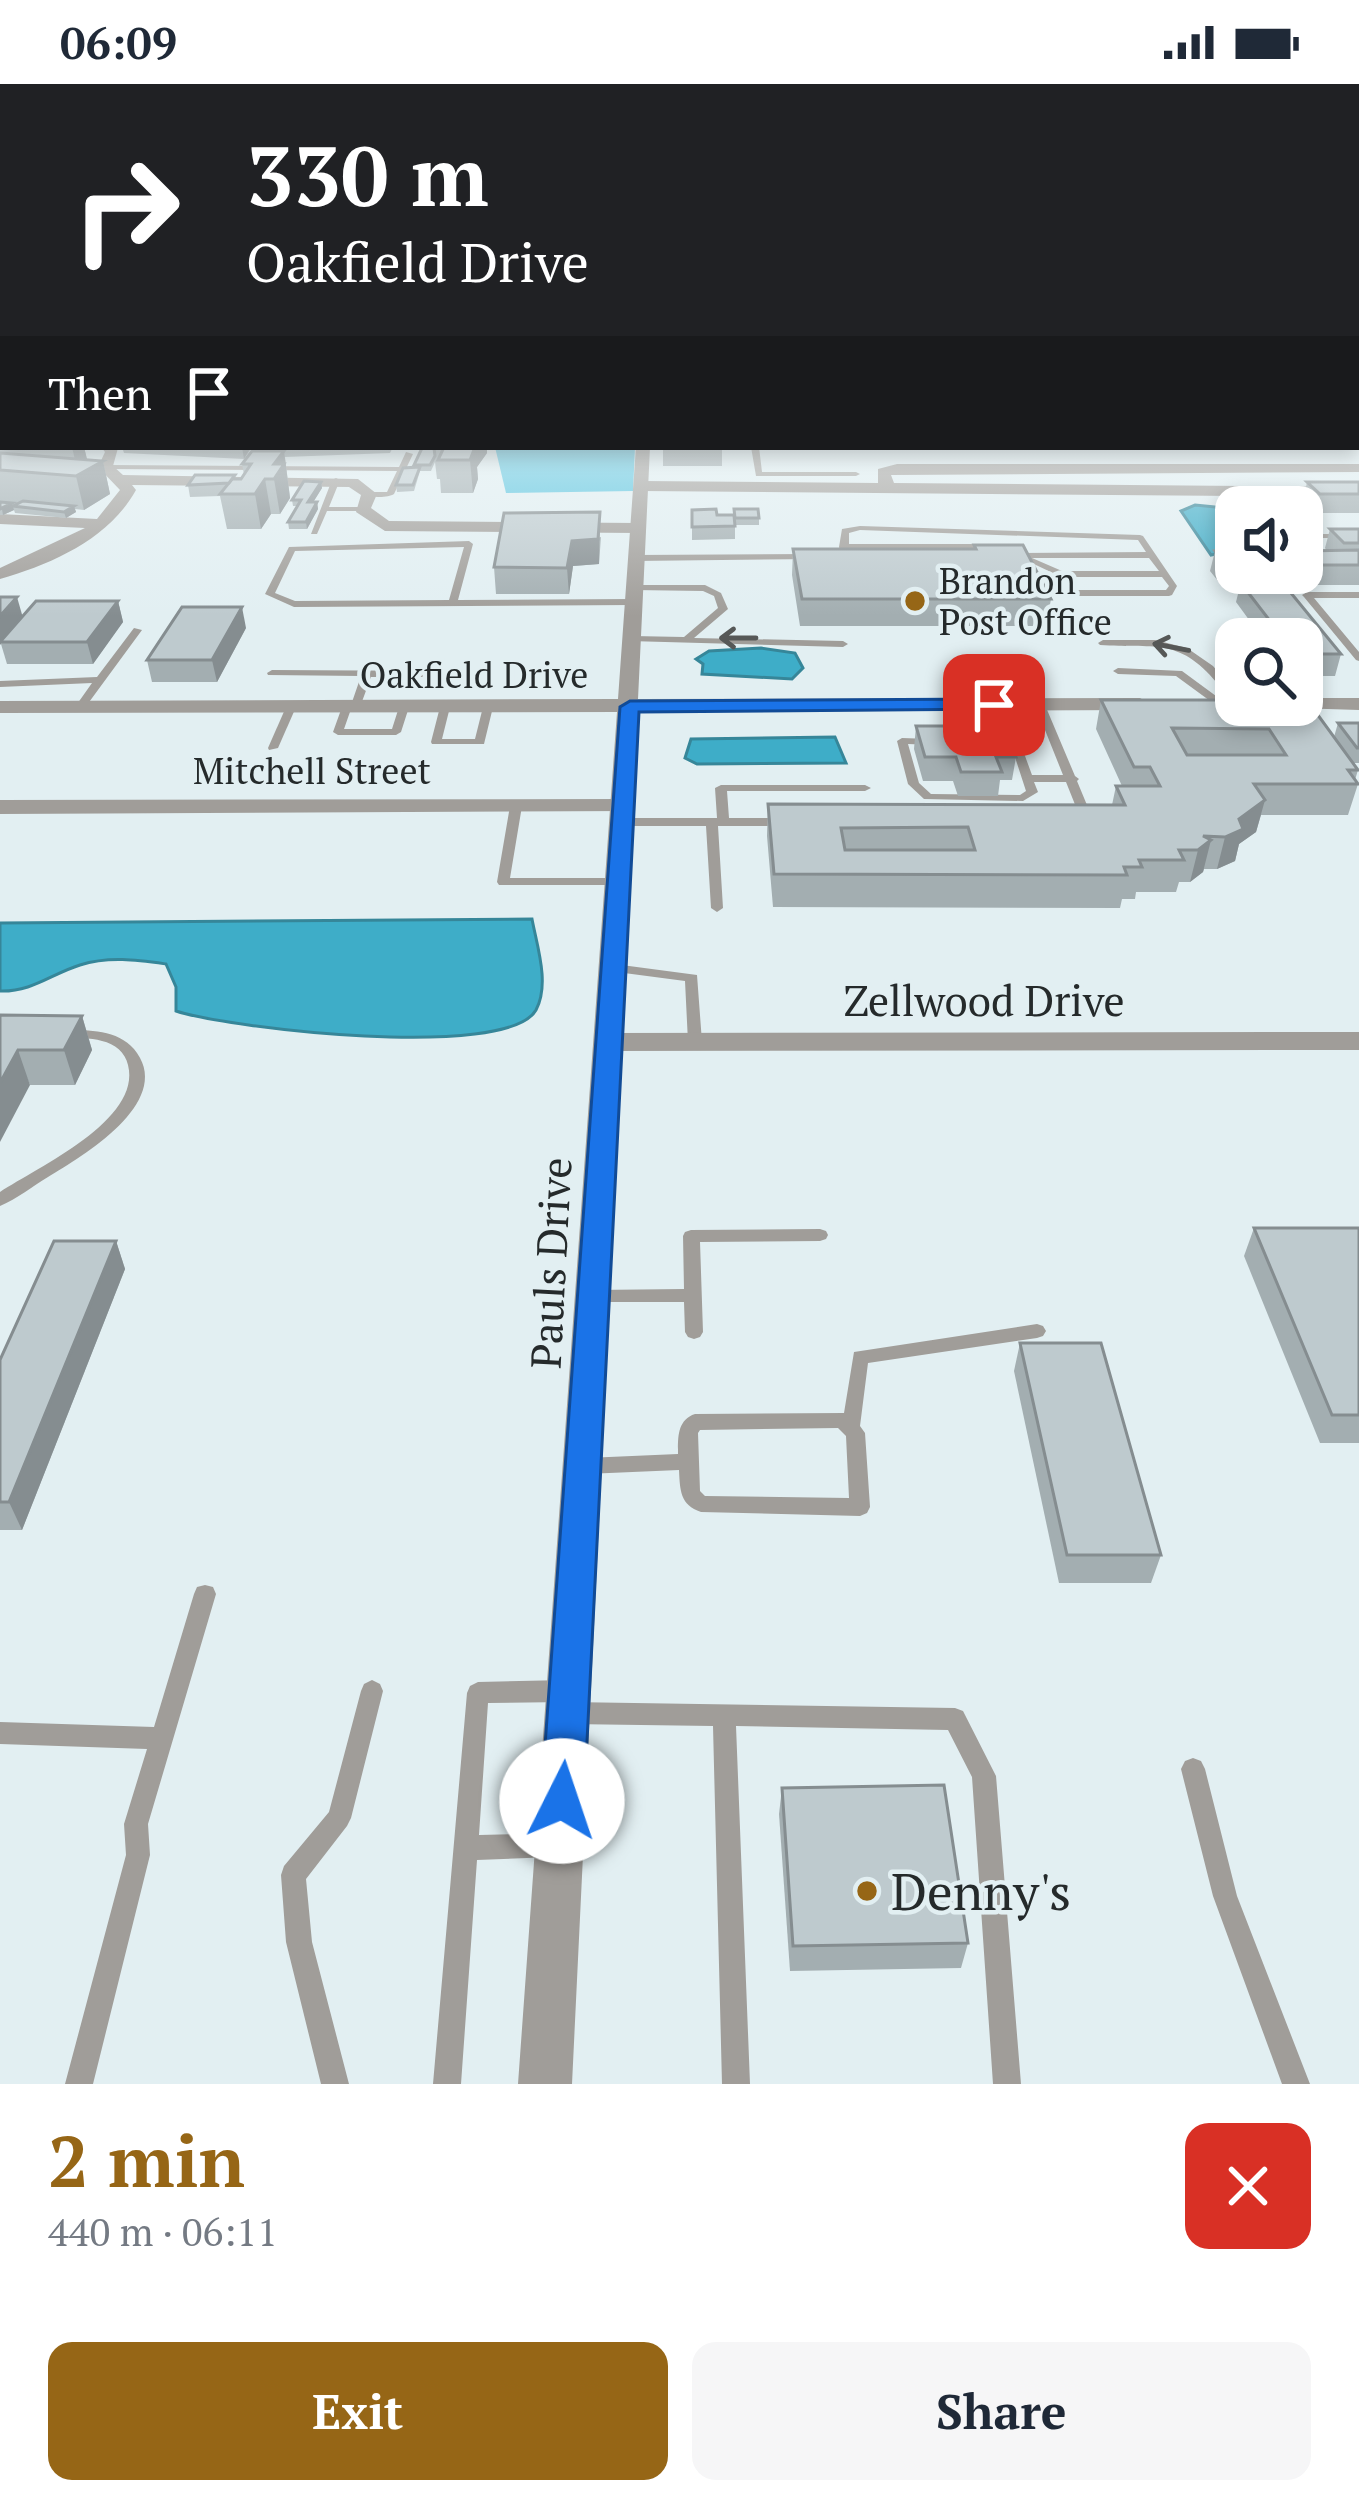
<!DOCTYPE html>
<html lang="en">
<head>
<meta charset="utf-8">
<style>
	:root { --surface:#fff; --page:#f6f6f7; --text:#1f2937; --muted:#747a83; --accent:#966616 }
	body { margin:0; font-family:"PT Serif",serif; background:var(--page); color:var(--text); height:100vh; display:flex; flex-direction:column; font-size:45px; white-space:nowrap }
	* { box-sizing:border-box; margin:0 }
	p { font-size:39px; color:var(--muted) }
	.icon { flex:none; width:66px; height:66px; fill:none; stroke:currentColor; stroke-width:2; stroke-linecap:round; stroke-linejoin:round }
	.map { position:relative; height:2000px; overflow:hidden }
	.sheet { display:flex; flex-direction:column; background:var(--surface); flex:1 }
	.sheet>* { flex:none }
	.hud { position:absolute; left:0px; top:0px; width:1359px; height:366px; box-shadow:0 6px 18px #0003; background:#202124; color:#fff; overflow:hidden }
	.tools { position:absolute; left:1215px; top:402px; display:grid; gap:24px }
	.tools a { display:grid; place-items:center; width:108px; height:108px; border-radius:24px; background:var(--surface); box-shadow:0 6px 18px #0003; font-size:60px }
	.pin { position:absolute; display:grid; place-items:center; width:102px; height:102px; color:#fff; margin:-51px; border-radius:24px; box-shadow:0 6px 18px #0006 }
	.me { position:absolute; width:132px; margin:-66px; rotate:4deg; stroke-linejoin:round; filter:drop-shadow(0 0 9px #0008) }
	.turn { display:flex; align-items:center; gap:42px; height:252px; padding:0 48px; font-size:54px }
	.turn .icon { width:156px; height:156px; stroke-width:2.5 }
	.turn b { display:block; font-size:84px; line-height:102px }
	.then { display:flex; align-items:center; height:114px; padding:0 48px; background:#0003; gap:24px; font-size:45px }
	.round { display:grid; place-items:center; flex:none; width:126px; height:126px; border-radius:24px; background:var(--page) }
	.summary { display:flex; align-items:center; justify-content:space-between; height:204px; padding:0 48px }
	h1 { font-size:72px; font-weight:700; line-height:90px; color:var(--accent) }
	.primary-button { display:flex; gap:24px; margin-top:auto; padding:24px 48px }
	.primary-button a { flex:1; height:138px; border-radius:24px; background:var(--accent); color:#fff; font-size:48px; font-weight:700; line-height:138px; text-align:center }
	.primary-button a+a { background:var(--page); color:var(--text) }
	.status { display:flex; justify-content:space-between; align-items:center; height:84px; padding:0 60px; background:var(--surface); direction:ltr }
	.status svg { height:33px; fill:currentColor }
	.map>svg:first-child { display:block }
	.forest { fill:#58c4df }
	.water { fill:#3eadc8; stroke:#368699; stroke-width:3 }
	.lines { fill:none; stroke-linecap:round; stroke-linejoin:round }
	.service { fill:#a09d99; fill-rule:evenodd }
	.minor { fill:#a09d99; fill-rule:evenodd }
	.tertiary { fill:#a09d99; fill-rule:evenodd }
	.wall { fill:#a3aeb1 }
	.shaded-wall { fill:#858d90 }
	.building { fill:#becace; stroke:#858d90; stroke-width:3; fill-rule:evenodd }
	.oneway { stroke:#565857 }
	.route { fill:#1a73e8; stroke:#114b97; stroke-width:3 }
	.poi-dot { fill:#966616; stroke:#e2eff2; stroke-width:4.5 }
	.labels { text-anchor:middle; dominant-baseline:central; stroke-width:9; stroke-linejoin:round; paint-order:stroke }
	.far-poi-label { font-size:36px; fill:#252a2b; stroke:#e2eff2; text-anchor:start }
	.far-street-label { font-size:36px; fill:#252a2b; stroke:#e2eff2 }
	.street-label { font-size:42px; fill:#252a2b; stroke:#e2eff2 }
	.near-poi-label { font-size:51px; fill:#252a2b; stroke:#e2eff2; text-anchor:start }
</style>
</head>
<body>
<div class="status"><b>06:09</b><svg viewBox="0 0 49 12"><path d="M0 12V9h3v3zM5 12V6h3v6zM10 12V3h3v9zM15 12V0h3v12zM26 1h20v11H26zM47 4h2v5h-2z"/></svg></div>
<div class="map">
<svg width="1359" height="2000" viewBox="0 0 1359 2000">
	<rect width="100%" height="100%" fill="#e2eff2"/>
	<path class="forest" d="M495,363H635L633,407L506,409Z"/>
	<g class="water">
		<path d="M1195,421L1236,425V466L1211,471L1181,427Z"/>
		<path d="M761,564L795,569L803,584L792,595L702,590L703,580L696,575L709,567Z"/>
		<path d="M835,653L846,679L697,680L685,674L691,655Z"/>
		<path d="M532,835C537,862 550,900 536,926C507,977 228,944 176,927V903L166,880C137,876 109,872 80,881C51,890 32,908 0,907V839Z"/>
	</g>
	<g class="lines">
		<g class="service">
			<path d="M751,363H759L762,388H856L860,390L856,392H756Z"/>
			<path d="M406,368L413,370L394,410C388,414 371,414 365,410L369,408H387L397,387L105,385L101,383L105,381L399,383Z"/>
			<path d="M336,394L340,396L329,423H362L366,425L362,427H327L317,450H311L332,396Z"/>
			<path d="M1280,419H1283L1285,423H1277L1276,421Z"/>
			<path d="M860,442L1140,451L1143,452L1177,502L1172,511L1169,512H1074L1062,506L1057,491L1011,469L1015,466L1021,469L1146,468L1138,456L860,446L849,449V460H994L998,463L994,466H849L848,473L833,474V470L841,469L839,463L842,445ZM1032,474H1149L1159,487H1062ZM1066,493H1162L1169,502L1166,506H1076L1069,503Z"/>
			<path d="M1302,444L1316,450H1359V454H1315L1302,449Z"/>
			<path d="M469,457L473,460L458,516L633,515L638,518L633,521L294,523L265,510L289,463ZM464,463L449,516L295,517L275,509L295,467Z"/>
			<path d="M812,470L815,471V475L635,477L631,474L635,471Z"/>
			<path d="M631,501H705L721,509L728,525L694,554L843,557L848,560L843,563L629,557L627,555L632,552L684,553L718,524L714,512L703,507L634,506L630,503Z"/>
			<path d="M1307,508H1359V514H1314L1359,568V577L1356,576L1304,513L1302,511Z"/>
			<path d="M134,544L142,546L84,625L75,623L92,599L0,603V597L97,593Z"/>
			<path d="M1103,556H1155L1187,564L1213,582L1226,597V620L1217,622L1176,592L1118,590L1113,587L1118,584L1182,587L1216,612L1217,599C1178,552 1153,565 1100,561L1098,559Z"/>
			<path d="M272,586L452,587L457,590L452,593H371L360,623L351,625L344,645H392L399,623L404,620L409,623L401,648L396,651H338L333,648L342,623L351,621L361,592L268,591L267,589Z"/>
			<path d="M1040,618L1045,621L1075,692L1079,695L1077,697L1094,738L1092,741L1088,742L1082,738L1066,698H1034L1038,708L1023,717L924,715L908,700L897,657L902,654L1016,658L1021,661L1032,691H1063L1035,621ZM908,660L1012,664L1026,707L1020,711L931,710L919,699Z"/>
			<path d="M291,620L296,623L278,664L269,666L268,664L286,623Z"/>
			<path d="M445,620L450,623L442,655H475L483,623L492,621L493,623L484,660H432L431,658L440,623Z"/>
			<path d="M721,701H865L871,704L865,707H727L729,734H788L794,738L788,742H718L723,824L717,828L711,824L706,742H623L617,738L623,734H717L715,704Z"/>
			<path d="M516,719L522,722L510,794H619L625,798L623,801H499L497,798L510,722Z"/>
			<path d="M614,880L697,891L702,958L700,961H690L688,958L685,897L609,887L607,884L609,881Z"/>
			<path d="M69,946C94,946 122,947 137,969C172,1019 83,1072 48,1093C33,1102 17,1115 0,1122V1108C38,1083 142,1036 128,981C125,968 115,960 102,957C90,953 76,955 64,953L62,950L64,947Z"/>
			<path d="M820,1145L826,1147L828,1151L826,1155L820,1157L700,1158L703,1248L700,1253L694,1255L688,1253L685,1248L684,1218H594L588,1217L585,1212L588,1207L594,1206L684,1205L683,1152L685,1148L691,1146Z"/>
			<path d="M1037,1240L1043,1242L1046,1247L1043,1252L1037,1254L868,1279L860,1342L865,1349L870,1423L867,1429L860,1432L701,1428C680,1421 680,1406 679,1386L586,1390L579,1388L576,1382L579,1376L586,1374L678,1370C678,1354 677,1336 695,1330L844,1329L854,1268ZM838,1344L846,1352L849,1414L705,1412L700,1407L698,1349L700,1346Z"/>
			<path d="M205,1501L213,1503L216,1510L148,1740L150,1771L93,2000H65L126,1771L124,1740L147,1665L0,1660V1638L154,1643L194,1510L197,1503Z"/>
			<path d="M372,1596L380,1600L383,1607L351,1734L347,1742L306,1795L312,1858L349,2000H321L286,1858L281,1791L284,1782L329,1728L361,1607L364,1600Z"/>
			<path d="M566,1596L574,1600L577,1607L574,1614L566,1618L488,1619L479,1751L552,1749L561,1752L564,1761L561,1770L552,1773L477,1776L461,2000H433L467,1609L470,1602L478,1598Z"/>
			<path d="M569,1618L955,1624L963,1627L996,1692L1021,2000H993L972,1693L948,1646L736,1642L750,2000H722L713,1642L569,1640L561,1637L558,1629L561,1621Z"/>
			<path d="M1193,1674L1201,1677L1205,1685L1237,1812L1310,2000H1282L1213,1812L1181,1685L1185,1677Z"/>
		</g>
		<g class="minor">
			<rect x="1356" y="265" width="3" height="8"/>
			<path d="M1356,295L1359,296V305L1356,304Z"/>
			<path d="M101,363L118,364L113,382L123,391L358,395L377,410L371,424L389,437L638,439L646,444L638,449L385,447L356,428L361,411L349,403L132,401L136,406C109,455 52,480 0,495V484L85,444L0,440V430L97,435L120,406L98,383L105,368Z"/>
			<path d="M897,380H1359V388L891,391L894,399L1359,403V413L642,407L634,402L642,397L878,399V385Z"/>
			<path d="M623,715L631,717V727L0,730V716Z"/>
			<path d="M1359,948V966L608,967L594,958L608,949Z"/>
		</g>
		<g class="tertiary">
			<path d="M636,363H650L638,615L1140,614L1150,620L1140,626L638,628L572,2000H518L617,628L0,629V617L618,615Z"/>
			<path d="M1302,614H1359V626L1295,624L1292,621H1302Z"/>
		</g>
	</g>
	<g class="wall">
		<path d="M3,302V340H2L0,332V305Z"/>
		<path d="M0,344H3V363H84L87,376L103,377L110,410L84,426L75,425L76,428L66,434L15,429L14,426L3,431H0Z"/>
		<path d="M122,363H251V365L244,375L124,369Z"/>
		<path d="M259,363H393L390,369L285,373L290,414L280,430H271L261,445H227L220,412L190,413L188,401L241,395L244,391L242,380L260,367Z"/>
		<path d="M434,363H487V369L477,383L478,395L473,409H441L440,395H437L435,378L431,387H420L414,407L397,408L396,401L414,384V381Z"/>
		<rect x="663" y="363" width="59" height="19"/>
		<path d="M321,398L322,404L313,418H317L318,425L307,445H289L288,438L297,422H293L292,416Z"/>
		<path d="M1307,398H1359V429H1315L1303,417Z"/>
		<path d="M692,426L717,431L759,434V441H735V455L692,456Z"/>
		<path d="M1330,445H1359V501H1285L1341,570L1335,592H1302V555H1263L1236,518L1240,502H1222L1210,487L1215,467H1236V489H1302V467H1327L1325,464Z"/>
		<path d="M601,453L599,480L573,482L569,510H496L494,483Z"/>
		<path d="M974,461L1051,515L1046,542H800L792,491L793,465H974Z"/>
		<path d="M118,517L123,538L93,580H7L1,560L22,533Z"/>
		<path d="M246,544L217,598H152L147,576Z"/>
		<path d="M1101,616L1334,653L1338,639H1359V679H1353L1358,686L1355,696L1358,700L1348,731H1261L1256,748L1239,760L1235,777L1217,785H1204L1203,788L1190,798H1179L1176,808H1136L1135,815H1122L1120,824L773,823L767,752L768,720L1112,721L1116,702H1122L1096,645Z"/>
		<path d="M916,642L1016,673L1012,696H1000L998,712H958L953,697H923L914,665Z"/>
		<path d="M0,931L82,932L92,966L75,1001H30Z"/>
		<path d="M1254,1144H1359V1359H1320L1244,1172Z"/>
		<path d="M116,1157L125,1185L22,1446H0V1276Z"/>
		<path d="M1020,1259L1161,1471L1151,1499H1059L1014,1287Z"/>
		<path d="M782,1704L968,1859L961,1884L790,1887L779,1730Z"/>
	</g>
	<g class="shaded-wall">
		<path d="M72,363H84L88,379L78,389Z"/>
		<path d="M242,363H251L244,375Z"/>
		<path d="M466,363H487V369L477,383L478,395L473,409L470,376Z"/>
		<path d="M284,367L290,414L280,430L274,395V380Z"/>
		<path d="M103,377L110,410L84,426L76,392Z"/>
		<path d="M265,395L271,430L261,445L255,410Z"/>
		<path d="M321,398L322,404L309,425L308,418Z"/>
		<path d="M317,418L318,425L307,445L306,438Z"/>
		<path d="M12,419L14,426L3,431L2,425Z"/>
		<path d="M74,422L76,428L66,434L64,428Z"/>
		<path d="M600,428L599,480L573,482L569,510L567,484L572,457Z"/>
		<path d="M17,513L23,534L0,561V532Z"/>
		<path d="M118,517L123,538L93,580L87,558Z"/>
		<path d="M242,523L246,544L217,598L212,576Z"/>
		<path d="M1265,716L1256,748L1239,760L1235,777L1217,785L1225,753L1239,735Z"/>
		<path d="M1211,756L1203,788L1190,798L1198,766Z"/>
		<path d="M82,932L92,966L75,1001L64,966Z"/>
		<path d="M18,966L30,1001L0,1058V999Z"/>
		<path d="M116,1157L125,1185L22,1446L9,1418Z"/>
	</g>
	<g class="building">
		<path d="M444,363H475L470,376H438Z"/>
		<rect x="663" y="363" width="59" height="1"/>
		<path d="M422,364H434L435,372L430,381H414Z"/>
		<path d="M252,367H284L274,380H284L274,395H265L255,410H220L232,395H241L251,380H242Z"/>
		<path d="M0,369L103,377L76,392L0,386Z"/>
		<path d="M420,383L413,401H396L403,384Z"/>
		<path d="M195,391H235L229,399L188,401Z"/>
		<path d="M304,397L321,398L308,418H317L306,438H288L301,416H292Z"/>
		<path d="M1307,398H1359V410H1320Z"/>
		<path d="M23,417L74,422L64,428L13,422Z"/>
		<path d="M0,418L12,419L0,425Z"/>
		<path d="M716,425L717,431H734L735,442L692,443V426Z"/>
		<path d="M734,425H758L759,434H735Z"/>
		<path d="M600,428L598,455L572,457L567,484L494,483L504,429Z"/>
		<path d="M1330,445H1359V459H1344Z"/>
		<path d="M974,461H1023L1051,515H802L793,465H976Z"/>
		<path d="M1359,466V481H1302V467Z"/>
		<path d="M1215,467H1236V481H1226Z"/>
		<path d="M1240,498H1282L1341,570H1302V555H1284Z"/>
		<path d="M0,513H17L0,532Z"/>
		<path d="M36,517H118L87,558H0Z"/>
		<path d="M182,523H242L212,576H147Z"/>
		<path d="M1101,616H1236V621H1302V616H1307L1358,686H1348L1358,700H1254L1265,716L1239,735L1243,745L1225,753L1203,752L1211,756L1198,766H1179L1184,776H1139L1142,783H1124L1127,791L774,790L768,720L1125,721L1116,702H1160L1150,683H1134ZM1172,644L1269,645L1286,671H1187ZM968,743L975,766H845L841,744Z"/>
		<path d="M1338,639H1359V664H1357Z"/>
		<path d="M916,642H1004L1016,673H996L1002,688H961L956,673H925Z"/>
		<path d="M0,931L82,932L64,966H18L0,999Z"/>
		<path d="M1254,1144H1359V1331H1332Z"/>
		<path d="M54,1157H116L9,1418H0V1276Z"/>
		<path d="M1020,1259H1101L1161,1471H1067Z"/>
		<path d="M944,1701L968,1859L793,1862L782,1704Z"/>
	</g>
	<defs><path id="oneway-shaft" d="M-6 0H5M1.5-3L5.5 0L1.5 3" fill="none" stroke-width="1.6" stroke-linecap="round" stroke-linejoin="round" transform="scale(3)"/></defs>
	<g class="oneway">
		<use href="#oneway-shaft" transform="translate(738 554) rotate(-180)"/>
		<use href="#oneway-shaft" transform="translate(1171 563) rotate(-169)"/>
	</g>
	<linearGradient id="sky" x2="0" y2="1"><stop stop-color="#64b1db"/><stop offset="0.47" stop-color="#f2f8f9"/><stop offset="1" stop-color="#f2f8f9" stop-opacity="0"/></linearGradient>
	<rect width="1359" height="532" fill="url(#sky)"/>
	<path class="route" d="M994,615L1001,617V625L639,628L584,1717L577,1732L562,1739L547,1732L541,1717L620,623L630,617Z"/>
	<g class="poi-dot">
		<circle cx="915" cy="517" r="12"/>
		<circle cx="867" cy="1807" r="12"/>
	</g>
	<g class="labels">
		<g class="far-poi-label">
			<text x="939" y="496">Brandon<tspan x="939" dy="41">Post Office</tspan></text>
		</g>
		<g class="far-street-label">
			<text x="474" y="590">Oakfield Drive</text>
			<text x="312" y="686">Mitchell Street</text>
		</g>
		<g class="street-label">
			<text x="984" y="916">Zellwood Drive</text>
			<text transform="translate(550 1179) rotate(-87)">Pauls Drive</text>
		</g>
		<g class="near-poi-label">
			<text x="891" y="1807">Denny's</text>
		</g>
	</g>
</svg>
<div class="tools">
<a><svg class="icon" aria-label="sound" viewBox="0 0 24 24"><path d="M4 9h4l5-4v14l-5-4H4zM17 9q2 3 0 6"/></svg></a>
<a><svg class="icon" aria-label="search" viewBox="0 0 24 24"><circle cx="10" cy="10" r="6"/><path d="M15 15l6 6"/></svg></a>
</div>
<div class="pin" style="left:994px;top:621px;background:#d93025"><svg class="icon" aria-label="arrive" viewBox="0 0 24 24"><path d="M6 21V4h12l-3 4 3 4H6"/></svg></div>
<svg class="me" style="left:562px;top:1717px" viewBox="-20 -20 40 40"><circle r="19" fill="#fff"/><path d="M0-13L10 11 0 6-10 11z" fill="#1a73e8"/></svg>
<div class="hud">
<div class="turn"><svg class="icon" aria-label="right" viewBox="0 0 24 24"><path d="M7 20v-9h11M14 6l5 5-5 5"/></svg><div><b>330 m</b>Oakfield Drive</div></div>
<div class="then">Then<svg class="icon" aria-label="arrive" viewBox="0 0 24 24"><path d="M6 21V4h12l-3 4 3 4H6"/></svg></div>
</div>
</div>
<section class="sheet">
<div class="summary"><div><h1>2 min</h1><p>440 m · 06:11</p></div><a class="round" style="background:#d93025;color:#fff"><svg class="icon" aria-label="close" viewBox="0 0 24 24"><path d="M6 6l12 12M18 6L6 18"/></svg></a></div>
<div class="primary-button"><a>Exit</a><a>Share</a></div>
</section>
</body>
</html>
